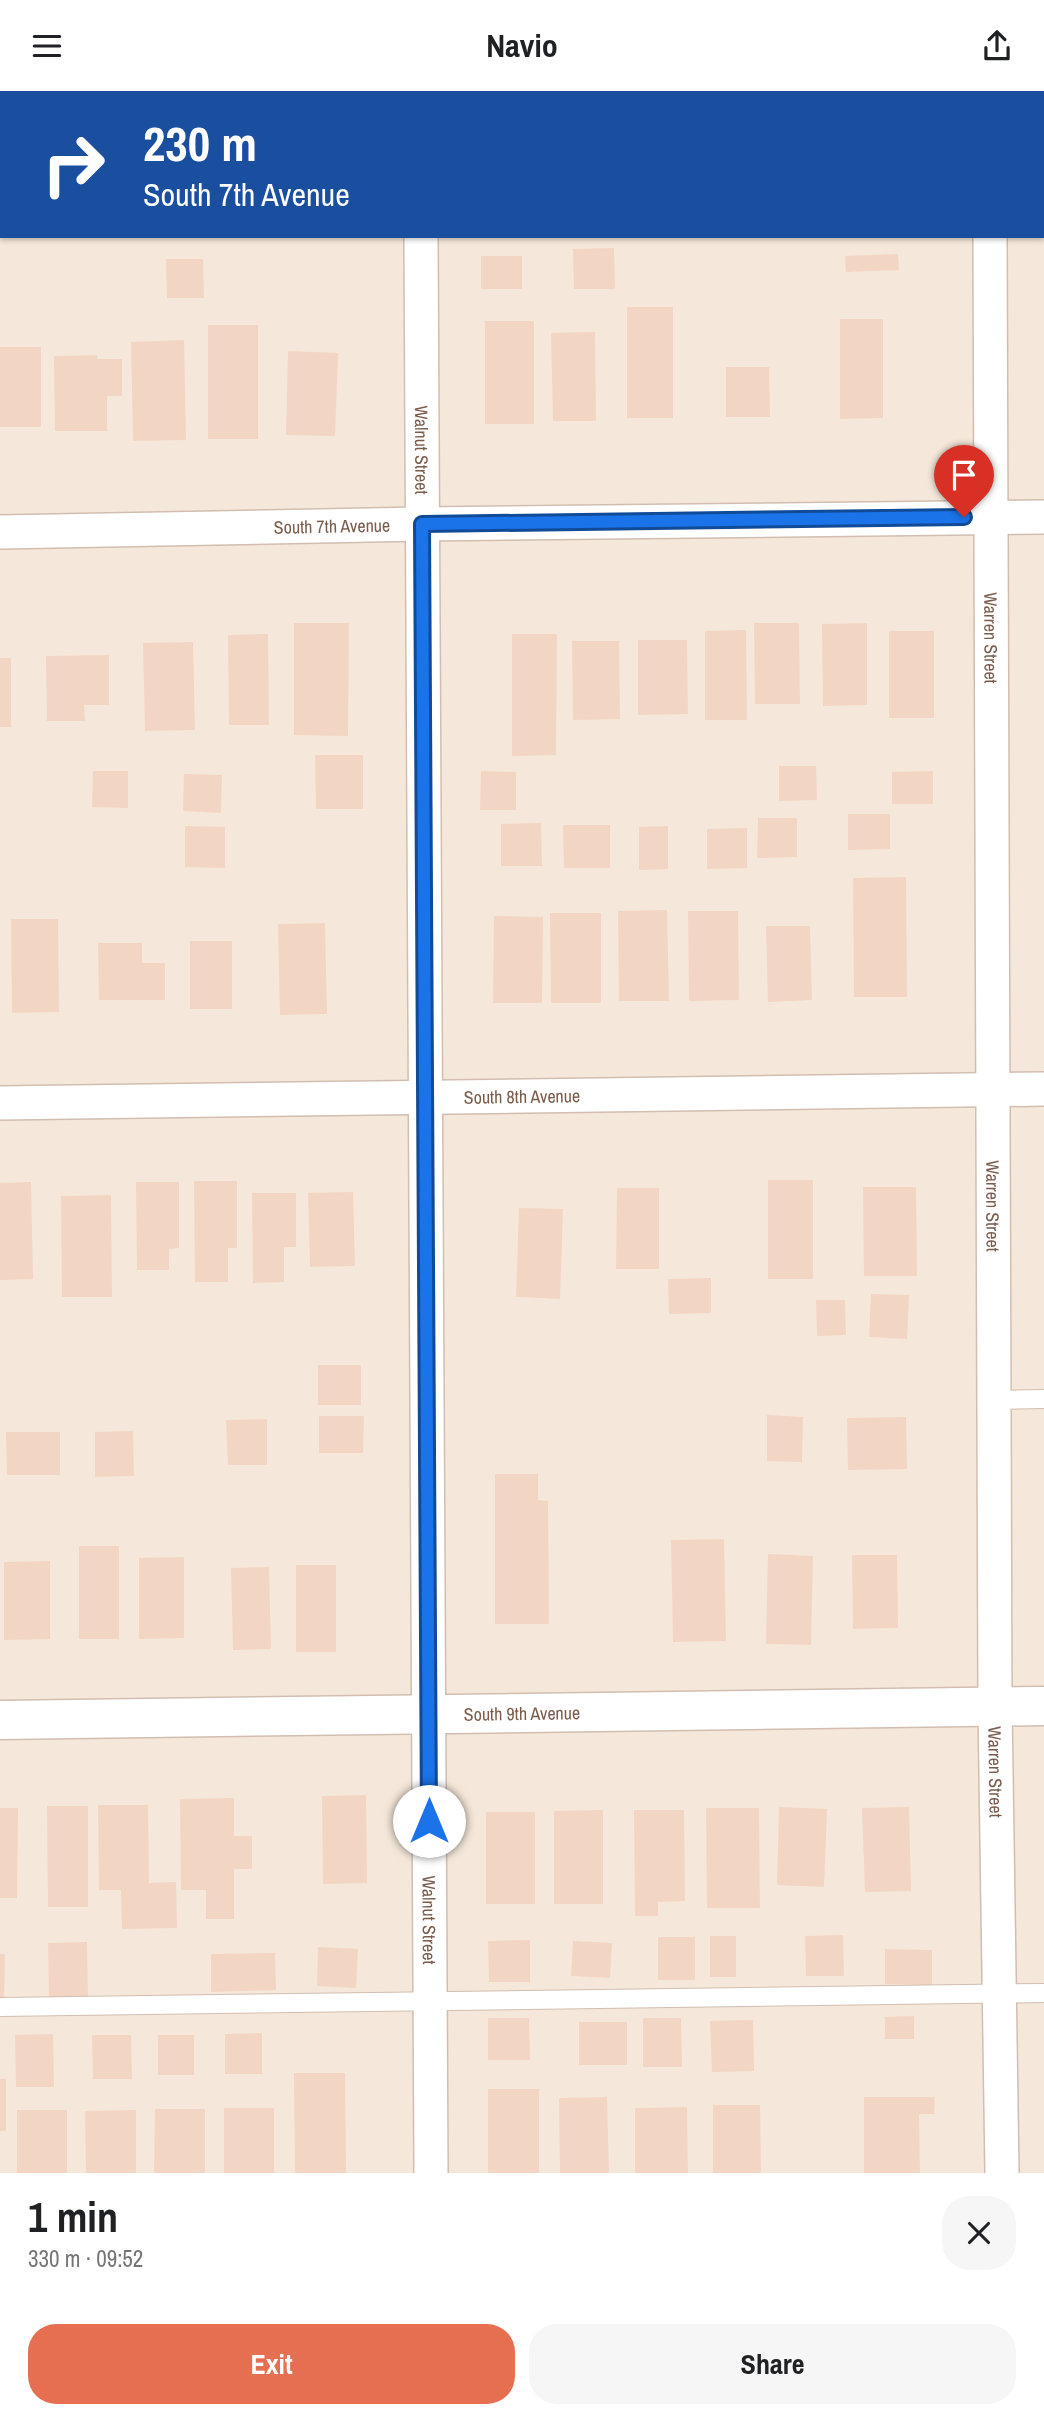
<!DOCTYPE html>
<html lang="en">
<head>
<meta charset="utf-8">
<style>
	:root { --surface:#fff; --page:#f6f6f6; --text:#202124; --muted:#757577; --accent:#e76f51 }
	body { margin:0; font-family:"Archivo Narrow",sans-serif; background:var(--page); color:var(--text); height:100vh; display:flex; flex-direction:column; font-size:26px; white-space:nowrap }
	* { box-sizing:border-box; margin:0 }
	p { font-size:23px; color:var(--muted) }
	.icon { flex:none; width:38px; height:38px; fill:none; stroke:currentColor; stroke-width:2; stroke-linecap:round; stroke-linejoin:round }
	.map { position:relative; height:2082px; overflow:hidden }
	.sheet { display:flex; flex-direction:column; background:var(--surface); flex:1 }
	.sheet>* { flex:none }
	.banner { position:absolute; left:0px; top:0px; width:1045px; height:147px; box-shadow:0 2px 5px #0004; background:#1a4fa0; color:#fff; overflow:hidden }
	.pin { position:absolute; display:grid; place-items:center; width:60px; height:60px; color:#fff; margin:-72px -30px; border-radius:50% 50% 50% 0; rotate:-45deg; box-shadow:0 0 7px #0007 }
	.pin .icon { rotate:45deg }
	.me { position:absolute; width:77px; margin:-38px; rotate:0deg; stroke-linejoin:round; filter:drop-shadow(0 0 5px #0008) }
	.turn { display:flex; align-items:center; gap:24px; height:147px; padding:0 28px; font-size:32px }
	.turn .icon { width:91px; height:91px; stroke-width:2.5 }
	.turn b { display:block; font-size:49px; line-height:60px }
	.round { display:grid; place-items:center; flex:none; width:74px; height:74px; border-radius:28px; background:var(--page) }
	.headline { display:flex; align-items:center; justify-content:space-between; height:119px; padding:0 28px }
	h1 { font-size:42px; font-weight:700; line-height:52px }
	.primary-button { display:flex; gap:14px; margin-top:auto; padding:14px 28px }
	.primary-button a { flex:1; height:80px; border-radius:28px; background:var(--accent); color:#fff; font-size:28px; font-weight:700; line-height:80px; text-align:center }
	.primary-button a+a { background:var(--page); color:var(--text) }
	header { display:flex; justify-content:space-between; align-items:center; height:91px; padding:0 28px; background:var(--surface); font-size:32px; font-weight:700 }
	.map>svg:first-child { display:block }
	.residential { fill:#f5e8da; fill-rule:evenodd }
	.building { fill:#f3d5c3 }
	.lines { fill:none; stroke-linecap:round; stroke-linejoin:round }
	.service-casing { stroke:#d1beb0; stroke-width:20 }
	.minor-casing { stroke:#d1beb0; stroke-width:36 }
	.tertiary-casing { stroke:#d1beb0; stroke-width:41 }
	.service { stroke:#fff; stroke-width:18 }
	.minor { stroke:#fff; stroke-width:33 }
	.tertiary { stroke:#fff; stroke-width:38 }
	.route-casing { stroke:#114b97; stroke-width:18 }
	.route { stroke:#1a73e8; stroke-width:12 }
	.labels { text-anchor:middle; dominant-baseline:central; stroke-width:6; stroke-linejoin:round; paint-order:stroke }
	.street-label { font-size:18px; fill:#7a5c4d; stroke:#fffaf3 }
</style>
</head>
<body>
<header><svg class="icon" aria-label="menu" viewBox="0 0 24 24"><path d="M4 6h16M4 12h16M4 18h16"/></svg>Navio<svg class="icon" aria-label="share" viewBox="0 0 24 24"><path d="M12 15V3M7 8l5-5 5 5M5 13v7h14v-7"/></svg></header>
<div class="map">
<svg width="1044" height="2082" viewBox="0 0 1044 2082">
	<rect width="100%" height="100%" fill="#fdf6ec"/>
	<path class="residential" d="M0,0H1044V2082H0ZM2,2H1043V145H2Z"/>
	<g class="building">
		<path d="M614,157L615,198H574L573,158Z"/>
		<path d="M898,163L899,179L846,181L845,165Z"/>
		<rect x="481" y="165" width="41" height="33"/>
		<path d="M166,168H203L204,207H167Z"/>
		<rect x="627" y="216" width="46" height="111"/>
		<path d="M840,228H883V327L840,328Z"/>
		<rect x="485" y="230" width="49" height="103"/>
		<rect x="208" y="234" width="50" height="114"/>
		<path d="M595,241L596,330H553L551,242Z"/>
		<path d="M184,249L186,349L133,350L131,251Z"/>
		<rect x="0" y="256" width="41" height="80"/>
		<path d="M288,260L338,262L335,345L286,344Z"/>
		<path d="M97,264V268H122V305H107V340H55L54,265Z"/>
		<path d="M726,276H769L770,326H726Z"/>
		<path d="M294,532H349L348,645L294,644Z"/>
		<path d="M754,532H799L800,613H755Z"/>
		<path d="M867,532V614L823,615L822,533Z"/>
		<path d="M746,539L747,629H705V540Z"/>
		<rect x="889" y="540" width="45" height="87"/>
		<path d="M268,543L269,634H229L228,544Z"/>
		<path d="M512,543H557L556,664L512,665Z"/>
		<path d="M638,549H687L688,623L638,624Z"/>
		<path d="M572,550H619L620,628L573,629Z"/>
		<path d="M193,551L195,639L145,640L143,552Z"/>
		<path d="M109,564V614H84L85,630H47L46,565Z"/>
		<rect x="0" y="567" width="11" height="69"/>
		<path d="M315,664H363V718H316Z"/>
		<path d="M779,675H816L817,709L779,710Z"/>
		<path d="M93,680H128V717L92,716Z"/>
		<path d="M481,680L516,681V719H480Z"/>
		<path d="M933,680V713H892V681Z"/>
		<path d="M184,683L222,684L221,722L183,720Z"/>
		<path d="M848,723H890V758L848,759Z"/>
		<path d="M758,727H797V766L757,767Z"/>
		<path d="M541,732L542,775H501V733Z"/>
		<path d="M563,734H610V777H564Z"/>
		<path d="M185,735L225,736V777L185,776Z"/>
		<path d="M668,735V778L639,779V736Z"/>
		<path d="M747,737V777L707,778V738Z"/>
		<path d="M906,786L907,906H854L853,787Z"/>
		<path d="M667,819L669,910H619L618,820Z"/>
		<path d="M688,820H738L739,909L689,910Z"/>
		<path d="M550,822H601V912H551Z"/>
		<path d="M494,825L543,826L542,912H493Z"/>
		<path d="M11,828H58L59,921L12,922Z"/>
		<path d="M325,832L327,923L280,924L278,833Z"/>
		<path d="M766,835H810L812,909L768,911Z"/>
		<rect x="190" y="850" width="42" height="68"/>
		<path d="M98,852H142V872H165V909H99Z"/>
		<rect x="768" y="1089" width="45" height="99"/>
		<path d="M194,1090H237V1157H228V1191H195Z"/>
		<path d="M31,1091L33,1188L0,1189V1092Z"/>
		<path d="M136,1091H179V1157L169,1158V1179H137Z"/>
		<path d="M863,1096H916L917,1185H864Z"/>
		<path d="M617,1097H659V1178H616Z"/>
		<path d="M353,1101L355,1175L310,1176L308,1102Z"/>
		<path d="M252,1102H296V1156H284V1191L253,1192Z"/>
		<path d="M111,1104L112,1206H62L61,1105Z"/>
		<path d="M519,1117L563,1118L560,1208L516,1206Z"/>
		<path d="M711,1187V1222L669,1223L668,1188Z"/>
		<path d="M871,1203L909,1204L907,1248L869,1246Z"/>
		<path d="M816,1209H845L846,1244L817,1245Z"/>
		<rect x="318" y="1274" width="43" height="40"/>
		<path d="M767,1324L803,1326L802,1371L767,1370Z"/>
		<path d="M319,1325H364L363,1362H319Z"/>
		<path d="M906,1326L907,1378L848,1379L847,1327Z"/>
		<path d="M267,1328V1374H228L226,1329Z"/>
		<path d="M133,1340L134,1385L95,1386V1341Z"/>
		<path d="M6,1341H60V1384H7Z"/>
		<path d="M495,1383H538V1409L548,1410L549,1533H495Z"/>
		<path d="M724,1448L726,1550L673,1551L671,1449Z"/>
		<rect x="79" y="1455" width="40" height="93"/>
		<path d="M768,1463L813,1465L811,1554L766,1553Z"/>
		<path d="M852,1464H897L898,1537L853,1538Z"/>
		<path d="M184,1466V1547L139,1548V1467Z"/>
		<path d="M50,1470V1548L4,1549V1471Z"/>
		<rect x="296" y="1474" width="40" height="87"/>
		<path d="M269,1476L271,1558L233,1559L231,1477Z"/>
		<path d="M366,1704L367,1792L323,1793L322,1705Z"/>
		<path d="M234,1707V1745H252V1778H234V1828H206V1799H181L180,1708Z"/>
		<path d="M98,1714H148L149,1792L176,1791L177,1837L122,1838L121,1799H99Z"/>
		<path d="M47,1715H88V1816H48Z"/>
		<path d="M779,1716L827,1718L824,1796L777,1794Z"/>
		<path d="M909,1716L911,1800L865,1801L862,1717Z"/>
		<path d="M0,1717H18L17,1807H0Z"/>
		<path d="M706,1717H759L760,1817H707Z"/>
		<path d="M603,1719V1813H554V1720Z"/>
		<path d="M634,1719H684L685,1810L658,1811V1825H635Z"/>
		<rect x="486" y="1721" width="49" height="92"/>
		<path d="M843,1844L844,1885H806L805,1845Z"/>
		<rect x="710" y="1845" width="26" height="41"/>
		<rect x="658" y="1846" width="37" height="43"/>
		<path d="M530,1849V1891H489L488,1850Z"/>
		<path d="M573,1850L612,1852L610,1887L571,1885Z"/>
		<path d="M87,1851L88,1908H49L48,1852Z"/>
		<path d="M318,1856L358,1858L356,1897L317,1895Z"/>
		<path d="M885,1858L932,1859V1894L885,1893Z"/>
		<path d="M275,1862L276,1899L211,1901V1863Z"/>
		<path d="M0,1863H5L4,1910H0Z"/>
		<path d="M914,1925V1948H885V1926Z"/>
		<path d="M488,1927H529L530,1969H488Z"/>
		<path d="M643,1927H681L682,1976H643Z"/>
		<path d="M753,1929L754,1980L712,1981L710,1930Z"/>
		<rect x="579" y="1931" width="48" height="43"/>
		<path d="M262,1942V1983H225V1943Z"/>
		<path d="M53,1943L54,1996H16L15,1944Z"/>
		<path d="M92,1944H131L132,1988H93Z"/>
		<rect x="158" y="1944" width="36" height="40"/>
		<path d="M294,1982H345L346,2082H295Z"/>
		<rect x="0" y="1988" width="6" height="52"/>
		<rect x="488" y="1998" width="51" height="84"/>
		<path d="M607,2006L609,2082H560L559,2007Z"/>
		<path d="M864,2006H935L934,2023H919L920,2082H864Z"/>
		<path d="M713,2014H760L761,2082H713Z"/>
		<path d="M687,2016L688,2082H635V2017Z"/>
		<rect x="224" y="2017" width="50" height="65"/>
		<path d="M155,2018H205V2082H154Z"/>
		<rect x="17" y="2019" width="50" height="63"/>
		<path d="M136,2019V2082H86L85,2020Z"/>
	</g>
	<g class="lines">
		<defs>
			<g id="service">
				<path d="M994,1309L1044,1308"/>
				<path d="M0,1916L1044,1902"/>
			</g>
			<g id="minor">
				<path d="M420,0V2"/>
				<path d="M989,0V2"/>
				<path id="s1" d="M421,145L431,2082"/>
				<path id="s2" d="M990,145L995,1616L1002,2082"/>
				<path id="s3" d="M0,441L422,433L1044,426"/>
				<path id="s4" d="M0,1012L1044,998"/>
			</g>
			<g id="tertiary">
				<path id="s5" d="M0,1629L1044,1615"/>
			</g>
		</defs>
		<use href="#service" class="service-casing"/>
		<use href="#minor" class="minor-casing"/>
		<use href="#tertiary" class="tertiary-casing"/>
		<use href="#service" class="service"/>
		<use href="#minor" class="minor"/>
		<use href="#tertiary" class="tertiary"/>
	</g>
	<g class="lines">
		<defs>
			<path id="route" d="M429,1730L422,433L964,426"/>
		</defs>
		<use href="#route" class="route-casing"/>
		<use href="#route" class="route"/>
	</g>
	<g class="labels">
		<g class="street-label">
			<text stroke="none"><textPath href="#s1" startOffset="214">Walnut Street</textPath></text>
			<text stroke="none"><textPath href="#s3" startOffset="332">South 7th Avenue</textPath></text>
			<text stroke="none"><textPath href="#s2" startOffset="402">Warren Street</textPath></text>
			<text stroke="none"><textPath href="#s4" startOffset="522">South 8th Avenue</textPath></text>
			<text stroke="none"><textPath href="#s2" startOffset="970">Warren Street</textPath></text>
			<text stroke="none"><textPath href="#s5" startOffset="522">South 9th Avenue</textPath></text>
			<text stroke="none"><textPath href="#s2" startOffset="1536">Warren Street</textPath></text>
			<text stroke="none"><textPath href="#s1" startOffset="1684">Walnut Street</textPath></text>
		</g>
	</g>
</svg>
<div class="pin" style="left:964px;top:426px;background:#d93025"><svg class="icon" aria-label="arrive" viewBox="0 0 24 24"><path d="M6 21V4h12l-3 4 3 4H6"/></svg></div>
<svg class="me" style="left:429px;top:1730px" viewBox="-20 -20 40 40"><circle r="19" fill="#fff"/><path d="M0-13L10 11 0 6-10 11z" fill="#1a73e8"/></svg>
<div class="banner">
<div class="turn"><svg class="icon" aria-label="right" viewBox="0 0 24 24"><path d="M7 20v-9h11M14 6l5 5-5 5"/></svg><div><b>230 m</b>South 7th Avenue</div></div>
</div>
</div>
<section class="sheet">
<div class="headline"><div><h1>1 min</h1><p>330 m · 09:52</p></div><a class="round"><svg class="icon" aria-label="close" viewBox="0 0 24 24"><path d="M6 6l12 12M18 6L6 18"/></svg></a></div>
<div class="primary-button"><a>Exit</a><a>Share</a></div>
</section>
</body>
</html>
